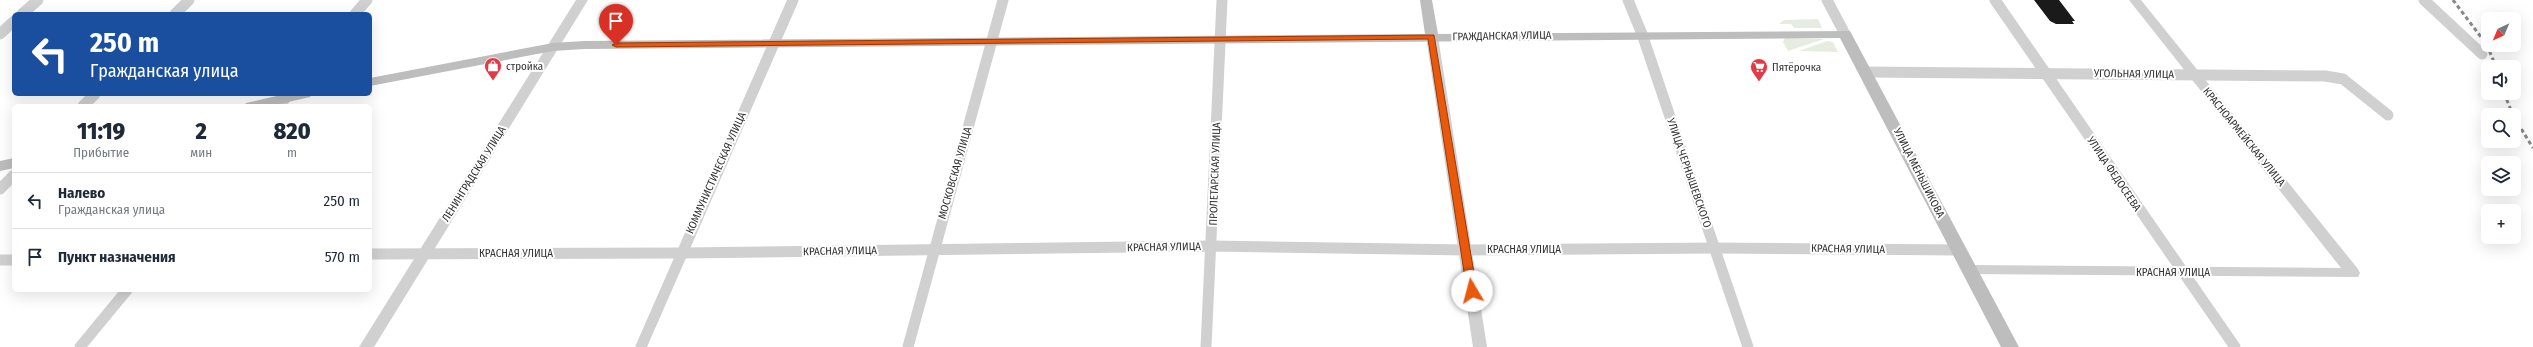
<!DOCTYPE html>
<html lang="ru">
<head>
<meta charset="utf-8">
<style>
	:root { --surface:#fff; --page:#f2f2f3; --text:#1f2937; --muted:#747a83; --line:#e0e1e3 }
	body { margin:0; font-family:"Fira Sans Condensed",sans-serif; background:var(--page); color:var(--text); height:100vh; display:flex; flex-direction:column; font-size:15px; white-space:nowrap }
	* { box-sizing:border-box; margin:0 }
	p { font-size:13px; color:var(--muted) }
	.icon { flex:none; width:22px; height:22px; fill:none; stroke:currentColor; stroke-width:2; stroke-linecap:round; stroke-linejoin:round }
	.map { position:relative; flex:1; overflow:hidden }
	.panel { position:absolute; left:12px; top:104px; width:360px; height:188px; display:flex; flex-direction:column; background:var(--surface); border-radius:6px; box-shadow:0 4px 16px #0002 }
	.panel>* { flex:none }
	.guide { position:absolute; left:12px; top:12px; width:360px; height:84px; border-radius:6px; box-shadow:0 4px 16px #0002; background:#1a4fa0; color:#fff; overflow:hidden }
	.needle { width:26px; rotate:224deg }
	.controls { position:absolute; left:2481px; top:12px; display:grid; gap:8px }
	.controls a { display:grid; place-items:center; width:40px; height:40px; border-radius:6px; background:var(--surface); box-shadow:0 4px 16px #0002; font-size:20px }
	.pin { position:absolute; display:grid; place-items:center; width:34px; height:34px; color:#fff; margin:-41px -17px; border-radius:50% 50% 50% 0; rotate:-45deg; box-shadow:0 0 4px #0007 }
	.pin .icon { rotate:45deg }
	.me { position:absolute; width:44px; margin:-22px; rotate:352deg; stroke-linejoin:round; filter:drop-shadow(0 0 3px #0008) }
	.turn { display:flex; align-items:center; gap:14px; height:84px; padding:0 12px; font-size:18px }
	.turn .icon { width:52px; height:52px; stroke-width:2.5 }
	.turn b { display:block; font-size:28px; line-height:34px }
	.eta { display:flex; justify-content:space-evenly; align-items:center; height:68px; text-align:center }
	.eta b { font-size:24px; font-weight:800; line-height:28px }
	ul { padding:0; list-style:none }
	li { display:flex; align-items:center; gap:12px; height:56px; padding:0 12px; border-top:1px solid var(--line) }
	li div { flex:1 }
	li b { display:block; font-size:15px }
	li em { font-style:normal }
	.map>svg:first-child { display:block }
	.green { fill:#e6ecdf }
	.building { fill:#1a1a1a }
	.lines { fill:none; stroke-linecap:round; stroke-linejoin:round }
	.minor { stroke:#d0d0d0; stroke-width:11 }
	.tertiary { fill:#d0d0d0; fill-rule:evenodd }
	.secondary { fill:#bdbdbd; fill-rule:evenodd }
	.rail { stroke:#888; stroke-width:3; stroke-dasharray:4 3; stroke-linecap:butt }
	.route { fill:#ea580c; stroke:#983908 }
	.labels { text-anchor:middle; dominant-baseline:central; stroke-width:4; stroke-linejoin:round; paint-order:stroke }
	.street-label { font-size:11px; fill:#333; stroke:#fff }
	.poi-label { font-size:11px; fill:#333; stroke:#fff; text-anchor:start }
</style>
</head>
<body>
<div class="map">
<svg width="2533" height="347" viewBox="0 0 2533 347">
	<rect width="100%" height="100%" fill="#fff"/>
	<g class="green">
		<path d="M1818,19L1822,28H1794L1791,24H1779L1784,20Z"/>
		<path d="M1785,38L1824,39L1788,51L1783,42Z"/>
		<path d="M1827,41L1833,42L1838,52L1799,51Z"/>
	</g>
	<path class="building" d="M2034,0H2059L2075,21H2072L2074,24H2056L2050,21Z"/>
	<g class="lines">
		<g class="minor">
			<path d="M1628,0L1642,34L1748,347"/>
			<path d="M1827,0L1845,34"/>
			<path d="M1995,0L2235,347"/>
			<path d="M2424,0L2482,54"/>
			<path d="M22,14L38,0"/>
			<path d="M175,14L189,0"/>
			<path d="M355,14L367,0"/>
			<path d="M0,34L14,21"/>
			<path d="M1867,72L2325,76L2343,79L2388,115"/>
			<path d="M83,106L95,94"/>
			<path d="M279,106L289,94"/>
			<path d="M0,189L14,175"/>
			<path d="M370,254L681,253L1212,246L1466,250L1715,248L1958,250"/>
			<path d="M0,260H14"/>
			<path d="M80,347L127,290"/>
			<path d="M641,347L793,0"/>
			<path d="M908,347L1003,0"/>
			<path d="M1206,347L1222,0"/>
		</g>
		<g class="tertiary">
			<path d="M576,0H588L374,347H359Z"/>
			<path d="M2129,0H2141L2358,269L2360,273L2358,277L1964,274L1962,270L1964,266L1969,265L2341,268Z"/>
			<path d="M1432,34L1438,37L1487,347H1473L1426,37Z"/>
		</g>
		<g class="secondary">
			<path d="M1420,0H1432L1438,34L1850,31L2019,347H2001L1840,38L584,49L553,51L370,86V78L553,43L584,41L1425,34Z"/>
			<path d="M285,94H312L310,97L271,106H244L246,103Z"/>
			<path d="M14,158V168L0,171V161Z"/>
		</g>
		<g class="rail">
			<path d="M2453,0L2487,45L2496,67"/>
			<path d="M2504,93L2513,115"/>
			<path d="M2514,117L2533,148"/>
		</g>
	</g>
	<path class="route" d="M1434,35L1477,291L1472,295L1467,291L1428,39L616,47L612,45L616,43Z"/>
	<defs>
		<symbol id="shop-pin" viewBox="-11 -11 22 30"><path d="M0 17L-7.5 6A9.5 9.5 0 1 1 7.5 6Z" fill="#e63946" stroke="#fff"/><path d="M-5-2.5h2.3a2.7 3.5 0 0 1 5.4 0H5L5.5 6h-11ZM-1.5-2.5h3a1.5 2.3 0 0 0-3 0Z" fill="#fff"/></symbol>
		<symbol id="supermarket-pin" viewBox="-11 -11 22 30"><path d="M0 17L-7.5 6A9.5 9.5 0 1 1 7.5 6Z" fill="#e63946" stroke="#fff"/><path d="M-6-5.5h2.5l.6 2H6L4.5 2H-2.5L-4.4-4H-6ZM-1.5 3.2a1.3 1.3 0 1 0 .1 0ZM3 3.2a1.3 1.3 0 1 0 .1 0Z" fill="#fff"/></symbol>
	</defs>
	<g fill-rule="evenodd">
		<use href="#shop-pin" x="483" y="56" width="20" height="27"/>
		<use href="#supermarket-pin" x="1749" y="57" width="20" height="27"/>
	</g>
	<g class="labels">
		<g class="street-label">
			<text transform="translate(1502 36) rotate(-1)">ГРАЖДАНСКАЯ УЛИЦА</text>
			<text transform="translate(2134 74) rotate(1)">УГОЛЬНАЯ УЛИЦА</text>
			<text transform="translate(2244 137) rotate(51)">КРАСНОАРМЕЙСКАЯ УЛИЦА</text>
			<text transform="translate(716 173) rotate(-66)">КОММУНИСТИЧЕСКАЯ УЛИЦА</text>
			<text transform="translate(955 173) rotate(-74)">МОСКОВСКАЯ УЛИЦА</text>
			<text transform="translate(1689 173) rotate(71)">УЛИЦА ЧЕРНЫШЕВСКОГО</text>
			<text transform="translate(1919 173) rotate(63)">УЛИЦА МЕНЬШИКОВА</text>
			<text transform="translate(474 174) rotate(-58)">ЛЕНИНГРАДСКАЯ УЛИЦА</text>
			<text transform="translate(1215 174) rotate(-88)">ПРОЛЕТАРСКАЯ УЛИЦА</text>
			<text transform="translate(2114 174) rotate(56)">УЛИЦА ФЕДОСЕЕВА</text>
			<text transform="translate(1164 247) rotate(-1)">КРАСНАЯ УЛИЦА</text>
			<text x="1524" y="249">КРАСНАЯ УЛИЦА</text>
			<text transform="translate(1848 249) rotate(1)">КРАСНАЯ УЛИЦА</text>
			<text transform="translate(840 251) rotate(-1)">КРАСНАЯ УЛИЦА</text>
			<text x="516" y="253">КРАСНАЯ УЛИЦА</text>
			<text x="2173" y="272">КРАСНАЯ УЛИЦА</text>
		</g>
		<g class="poi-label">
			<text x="506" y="66">стройка</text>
			<text x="1772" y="67">Пятёрочка</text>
		</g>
	</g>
</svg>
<div class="controls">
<a><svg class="needle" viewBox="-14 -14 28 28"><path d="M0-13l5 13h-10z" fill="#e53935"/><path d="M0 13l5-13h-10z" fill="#747a83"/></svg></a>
<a><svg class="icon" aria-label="sound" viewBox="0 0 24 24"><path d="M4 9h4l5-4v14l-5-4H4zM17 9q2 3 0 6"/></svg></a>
<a><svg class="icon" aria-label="search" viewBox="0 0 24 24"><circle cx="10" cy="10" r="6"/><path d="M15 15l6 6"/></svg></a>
<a><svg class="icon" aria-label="layers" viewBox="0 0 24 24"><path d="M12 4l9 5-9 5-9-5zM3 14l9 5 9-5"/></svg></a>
<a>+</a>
</div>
<div class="pin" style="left:616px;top:45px;background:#d93025"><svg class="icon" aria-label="arrive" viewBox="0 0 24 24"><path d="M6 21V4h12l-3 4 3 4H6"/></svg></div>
<svg class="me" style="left:1472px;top:291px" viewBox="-20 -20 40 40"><circle r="19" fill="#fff"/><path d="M0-13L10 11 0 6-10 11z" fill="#ea580c"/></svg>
<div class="guide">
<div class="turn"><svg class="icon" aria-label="left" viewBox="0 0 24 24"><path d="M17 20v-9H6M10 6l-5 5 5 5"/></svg><div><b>250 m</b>Гражданская улица</div></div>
</div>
<section class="panel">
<div class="eta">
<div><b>11:19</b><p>Прибытие</p></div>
<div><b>2</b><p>мин</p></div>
<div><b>820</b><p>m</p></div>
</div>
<ul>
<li><svg class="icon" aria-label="left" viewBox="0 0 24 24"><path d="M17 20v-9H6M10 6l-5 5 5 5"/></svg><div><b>Налево</b><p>Гражданская улица</p></div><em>250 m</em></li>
<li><svg class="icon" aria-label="arrive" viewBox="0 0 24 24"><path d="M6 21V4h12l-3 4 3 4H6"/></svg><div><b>Пункт назначения</b></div><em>570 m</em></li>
</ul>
</section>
</div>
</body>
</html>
